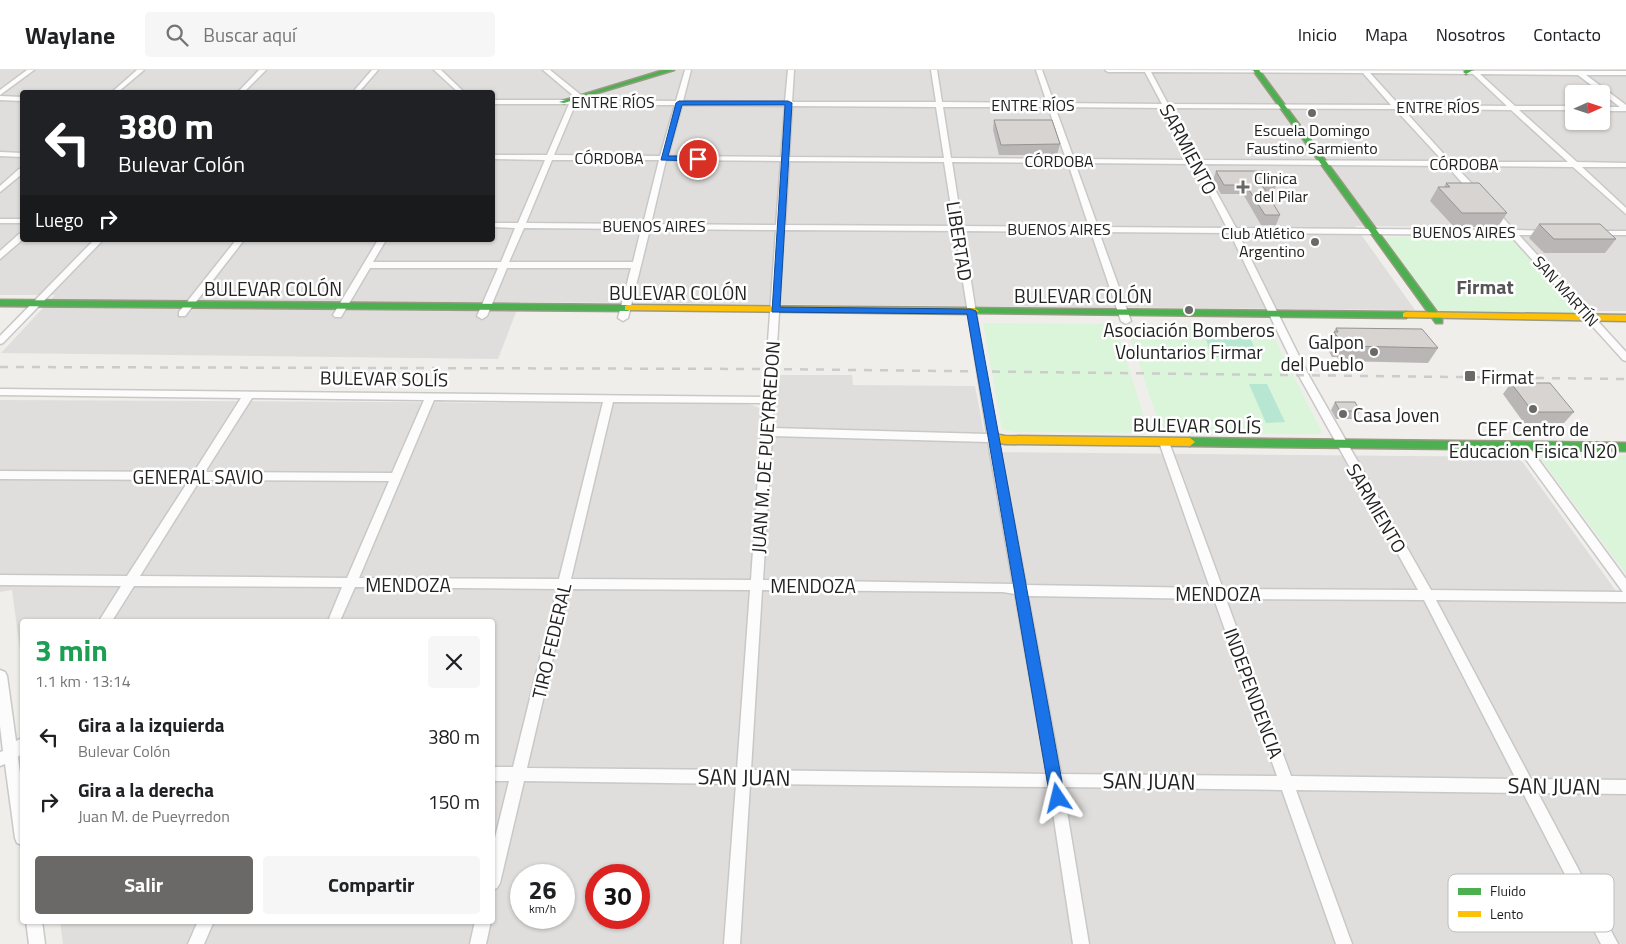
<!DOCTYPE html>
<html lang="es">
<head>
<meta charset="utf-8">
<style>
	:root { --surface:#fff; --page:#f6f6f6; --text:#202124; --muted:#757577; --line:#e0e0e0; --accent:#6a6968 }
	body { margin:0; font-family:"Titillium Web",sans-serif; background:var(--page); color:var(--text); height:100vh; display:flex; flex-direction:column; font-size:19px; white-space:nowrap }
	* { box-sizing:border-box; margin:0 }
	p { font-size:16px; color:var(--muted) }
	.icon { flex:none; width:28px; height:28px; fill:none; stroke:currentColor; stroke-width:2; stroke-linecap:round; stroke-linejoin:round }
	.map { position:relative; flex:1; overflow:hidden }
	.details { position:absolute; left:20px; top:549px; width:475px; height:305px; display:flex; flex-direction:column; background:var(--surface); border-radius:5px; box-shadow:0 1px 4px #0004 }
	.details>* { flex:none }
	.banner { position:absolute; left:20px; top:20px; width:475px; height:152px; border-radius:5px; box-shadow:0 1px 4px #0004; background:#202124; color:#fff; overflow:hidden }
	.needle { width:32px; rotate:87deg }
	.tools { position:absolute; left:1565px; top:15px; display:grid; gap:10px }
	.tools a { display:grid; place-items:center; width:45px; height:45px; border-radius:5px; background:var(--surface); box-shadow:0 1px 4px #0004; font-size:25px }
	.speed { position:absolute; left:510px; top:794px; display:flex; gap:10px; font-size:25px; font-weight:700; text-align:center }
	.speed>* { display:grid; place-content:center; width:65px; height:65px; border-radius:50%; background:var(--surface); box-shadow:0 1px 4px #0004; line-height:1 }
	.speed small { font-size:12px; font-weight:400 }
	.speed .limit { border:8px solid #d22; background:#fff; color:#111 }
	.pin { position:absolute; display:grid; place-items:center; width:42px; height:42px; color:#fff; margin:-21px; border:2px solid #fff; border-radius:50%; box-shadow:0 1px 5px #0007 }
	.me { position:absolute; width:55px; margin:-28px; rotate:350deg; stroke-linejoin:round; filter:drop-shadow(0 0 4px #0008) }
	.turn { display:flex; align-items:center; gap:18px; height:105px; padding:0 15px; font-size:22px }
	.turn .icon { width:65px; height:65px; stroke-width:2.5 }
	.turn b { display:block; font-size:35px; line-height:42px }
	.then { display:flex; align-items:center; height:48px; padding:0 15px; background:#0003; gap:10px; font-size:19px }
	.round { display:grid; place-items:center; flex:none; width:52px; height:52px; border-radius:5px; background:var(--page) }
	.headline { display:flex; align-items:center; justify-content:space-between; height:85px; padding:0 15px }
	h1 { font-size:30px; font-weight:700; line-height:38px; color:#1e9e55 }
	.cta { display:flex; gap:10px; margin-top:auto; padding:10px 15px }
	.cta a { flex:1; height:58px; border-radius:5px; background:var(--accent); color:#fff; font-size:20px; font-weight:700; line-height:58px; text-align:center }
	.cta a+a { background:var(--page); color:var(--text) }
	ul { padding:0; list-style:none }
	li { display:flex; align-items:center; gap:15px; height:65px; padding:0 15px }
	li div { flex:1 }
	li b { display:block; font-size:19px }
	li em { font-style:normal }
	header { display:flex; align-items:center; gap:30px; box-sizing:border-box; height:70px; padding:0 25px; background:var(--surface); border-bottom:1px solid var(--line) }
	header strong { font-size:24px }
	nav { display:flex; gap:28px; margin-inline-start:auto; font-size:18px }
	.search { width:350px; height:45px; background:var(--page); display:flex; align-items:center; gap:12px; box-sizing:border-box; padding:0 18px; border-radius:5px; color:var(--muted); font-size:19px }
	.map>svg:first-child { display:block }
	.residential { fill:#dfdedc; fill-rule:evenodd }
	.park { fill:#daf5da }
	.pitch { fill:#b7e6d2 }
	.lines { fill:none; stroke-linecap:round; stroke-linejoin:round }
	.street-casing { stroke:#c9c8c7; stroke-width:3 }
	.fast-casing { stroke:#999a82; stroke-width:3 }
	.slow-casing { stroke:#999a82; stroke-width:3 }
	.street { fill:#fdfcfc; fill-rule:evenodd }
	.fast { fill:#4caf50; fill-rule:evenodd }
	.slow { fill:#ffc107; fill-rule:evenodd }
	.rail { stroke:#ccc; stroke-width:2.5; stroke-dasharray:8 8; stroke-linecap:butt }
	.wall { fill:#b9b6b5 }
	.building { fill:#d7d4d2; stroke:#969493 }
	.route { fill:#1a73e8; stroke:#114b97 }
	.poi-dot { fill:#6a6968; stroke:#fff; stroke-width:2 }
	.labels { text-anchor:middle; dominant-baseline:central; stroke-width:5; stroke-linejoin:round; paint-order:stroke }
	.far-street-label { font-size:16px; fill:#222; stroke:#fff }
	.far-poi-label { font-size:16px; fill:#222; stroke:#fff }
	.street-label { font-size:19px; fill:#222; stroke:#fff }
	.poi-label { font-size:19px; fill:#222; stroke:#fff }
	.far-district-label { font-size:20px; font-weight:bold; fill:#555; stroke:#fff }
	.near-street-label { font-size:22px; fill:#222; stroke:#fff }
	.key { fill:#fff; stroke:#bdbdbd; stroke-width:1 }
	.key-label { font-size:14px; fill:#222 }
</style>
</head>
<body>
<header>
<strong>Waylane</strong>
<div class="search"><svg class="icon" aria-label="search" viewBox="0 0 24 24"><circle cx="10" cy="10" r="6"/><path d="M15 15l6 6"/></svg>Buscar aquí</div>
<nav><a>Inicio</a><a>Mapa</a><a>Nosotros</a><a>Contacto</a></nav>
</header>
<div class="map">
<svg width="1626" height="874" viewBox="0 0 1626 874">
	<rect width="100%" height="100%" fill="#f0eeeb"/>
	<g class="residential">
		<path d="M0,0H1626V241H1591L1512,157L1355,156L1415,240L520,232L498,289L1,283L55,225H0ZM22,22H492V170H22ZM1574,24H1601V51H1574Z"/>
		<path d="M771,305H852L853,315L975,316L988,382L1519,387L1624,532H1626V874H63L60,851H492V551H22V595L12,520L0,522V330L749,334L772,343ZM521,805H564V848H521ZM596,805H639V848H596Z"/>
	</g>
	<g class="park">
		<path d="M1507,166L1512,167L1576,240L1574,243L1443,242L1433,238L1384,170L1387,167Z"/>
		<path d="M983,253L1115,254L1149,363L1013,362L1002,359Z"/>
		<path d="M1126,255L1268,256L1323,364L1162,363Z"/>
		<path d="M1538,385H1626V504Z"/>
	</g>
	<g class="pitch">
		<path d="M1248,263L1258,286L1212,287L1204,264Z"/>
		<path d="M1249,314H1267L1285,352L1266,353Z"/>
	</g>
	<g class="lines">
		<defs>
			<g id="street">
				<path d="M27,0H34L0,25V20Z"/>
				<path d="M137,0H144L118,22H112Z"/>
				<path d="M259,0H266L244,22H238Z"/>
				<path d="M372,0H378L359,22H353Z"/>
				<path d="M434,0H441L464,22H458Z"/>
				<path d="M543,0H550L587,30L676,31L685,0H691L683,31L785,32L788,0H794L792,32H936L931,0H937L942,32L1047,33L1036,0H1042L1054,33L1162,34L1145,2H1108L1105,0L1626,1V5H1586L1626,35V41H1601V37H1620L1578,5L1480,4L1515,36H1574V40H1519L1577,92L1626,93V97H1582L1626,138V144L1573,97L1455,96L1480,122L1481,124L1477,126H1474L1447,96L1201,94L1236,158L1505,160L1488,141L1492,139H1495L1514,160L1550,161V165H1519L1626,282V291L1623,290L1510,165L1238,163L1308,304L1431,520L1623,522L1519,380L1518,377L1519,374H1527L1626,509V532L1436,530L1531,709L1626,710V724L1538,723L1618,874H1601L1523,723L1296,720L1352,874H1336L1282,720L1063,717L1089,874H1073L1049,717L750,714L740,874H724L736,714L524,711L500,813L497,818L492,820V780L509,711H492V697H513L557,519L355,517L340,551H328L342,517L134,516L112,551H99L121,516L0,515V505L127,506L189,410L0,409V401L194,402L241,328L0,325V319L764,327L776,160L650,159L628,248L623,251L618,248L631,198H507L487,246L482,249L477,246L498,198H370L341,247H335L333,245L378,170H386L373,192H501L515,158L492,157V153H518L545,90L492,89V85H547L569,34H492V30H571L575,27ZM1151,2L1363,3L1391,35L1168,34ZM1370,3L1473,4L1507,36L1399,35ZM575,35H675L660,86L554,85ZM682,35L785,36L781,87L668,86ZM792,36L936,37L944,88L789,87ZM943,37H1048L1066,89L951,88ZM1055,37L1164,38L1191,90L1074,89ZM1171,38L1395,39L1443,91L1199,90ZM1403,39L1511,40L1568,92H1451ZM552,90H659L643,154L526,153ZM666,90L781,91L776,155L651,154ZM789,91L944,92L954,156L785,155ZM952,92L1068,93L1089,157L962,156ZM1075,93L1194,94L1227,158L1098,157ZM524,158L641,159L633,192H509ZM784,160L955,161L987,364L772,358ZM963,161L1091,162L1121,251L1126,254L1131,251L1099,162L1230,163L1298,304L1418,520L1223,519L1169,372L1164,368L1159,372L1210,518L1026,515L984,293ZM252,328L424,330L392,403L205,402ZM434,330L603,332L559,509L359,508ZM613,332L763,333L751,510L571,509ZM772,366L988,372L1013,514L763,510ZM200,410L389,411L347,508L140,506ZM569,519L750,520L737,700L527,698ZM762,520L1003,522L1015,524L1047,704L751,700ZM1028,526L1214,529L1277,706L1061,704ZM1226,529L1424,530L1516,709L1291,706Z"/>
				<path d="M0,26L22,27V31L0,30Z"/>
				<path d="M0,82L22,83V87L0,86Z"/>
				<path d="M19,99H22V104L0,122V116Z"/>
				<rect x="0" y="149" width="22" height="4"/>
				<rect x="1592" y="161" width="34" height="4"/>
				<path d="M19,164H22V170L0,189V181Z"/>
				<path d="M94,170H103L3,273L0,274V266Z"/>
				<path d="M236,170H244L185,246H179V242Z"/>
				<path d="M0,600L5,602L7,606L16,671L22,668V683L18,687L22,719V775L17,773L15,768L5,694L0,696V682L3,681L0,656Z"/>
				<path d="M26,851H42L45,874H29Z"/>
				<path d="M198,851H214L204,874H188Z"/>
				<path d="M475,851H491L486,874H470Z"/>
			</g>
			<g id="fast">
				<path d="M664,0H674L564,33L559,32Z"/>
				<path d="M1253,0H1259L1442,249V253H1436Z"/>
				<path d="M1465,0H1473L1466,4L1463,2Z"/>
				<path d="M0,230L628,235L633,238L628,241L0,236Z"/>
				<path d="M974,238L1406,242L1411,245L1406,248L971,243V239Z"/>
				<path d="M1190,368L1626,373V381L1190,376L1185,372Z"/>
			</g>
			<g id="slow">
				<path d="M628,235L974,238L979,241L974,244L625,240V236Z"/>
				<path d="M1406,242L1626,245V251L1403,247V243Z"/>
				<path d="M994,364L1005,366L1190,368L1195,372L1190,376L1005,374L990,371L989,368L990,365Z"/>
			</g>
		</defs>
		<use href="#street" class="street-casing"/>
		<use href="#fast" class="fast-casing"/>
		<use href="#slow" class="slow-casing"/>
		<use href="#street" class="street"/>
		<use href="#fast" class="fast"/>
		<use href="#slow" class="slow"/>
		<path class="rail" d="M0,297L771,299L1626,309"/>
	</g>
	<g class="wall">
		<path d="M994,50L1060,74L1057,85H999L993,60Z"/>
		<path d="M1216,101L1276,116L1272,125H1267L1280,145L1276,155H1261L1243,124H1221L1213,110Z"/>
		<path d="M1446,113L1507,143L1498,157H1454L1430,131L1438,117H1444Z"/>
		<path d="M1539,154L1616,169L1605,183H1544L1529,168Z"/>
		<path d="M1336,258L1438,278L1428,293L1339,291L1337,287H1332L1326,276Z"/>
		<path d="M1511,313L1574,342L1564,353H1524L1503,324Z"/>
		<path d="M1335,332L1360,341L1356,349H1336L1331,340Z"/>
	</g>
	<g class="building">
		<path d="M994,50H1052L1060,74L1001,75Z"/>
		<path d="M1216,101H1268L1276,116L1262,115L1280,145H1265L1246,115H1224Z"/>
		<path d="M1446,113H1479L1507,143H1462L1438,117H1450Z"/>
		<path d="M1539,154H1600L1616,169H1554Z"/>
		<path d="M1336,258L1422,259L1438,278L1347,276L1345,273L1341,272L1334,262H1338Z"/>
		<path d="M1511,313H1550L1574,342H1533Z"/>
		<path d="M1335,332H1355L1360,341H1340Z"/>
	</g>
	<path class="route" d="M679,31H788L792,33L780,237L971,239L976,241L1065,728L1063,733L1058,735L1052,733L1050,728L967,244L772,242L785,35H682L668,86H698L702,89L698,91L661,90L676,33Z"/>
	<g class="poi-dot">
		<circle cx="1312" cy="43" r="5"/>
		<path d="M1240.5 109.5h5v5h5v5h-5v5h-5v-5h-5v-5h5z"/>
		<circle cx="1315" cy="172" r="5"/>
		<circle cx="1189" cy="240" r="5"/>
		<circle cx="1374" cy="282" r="5"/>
		<rect x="1464" y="300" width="12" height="12" rx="2.5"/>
		<circle cx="1533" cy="339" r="5"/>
		<circle cx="1343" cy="344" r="5"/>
	</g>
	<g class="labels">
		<g class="far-street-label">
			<text x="613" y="32">ENTRE RÍOS</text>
			<text x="1033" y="35">ENTRE RÍOS</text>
			<text x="1438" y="37">ENTRE RÍOS</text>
			<text x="609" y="88">CÓRDOBA</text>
			<text x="1059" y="91">CÓRDOBA</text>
			<text x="1464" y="94">CÓRDOBA</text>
			<text x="654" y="156">BUENOS AIRES</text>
			<text x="1059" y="159">BUENOS AIRES</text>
			<text x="1464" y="162">BUENOS AIRES</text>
			<text transform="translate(1566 221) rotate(48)">SAN MARTÍN</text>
		</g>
		<g class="far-poi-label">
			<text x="1312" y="60">Escuela Domingo<tspan x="1312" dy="18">Faustino Sarmiento</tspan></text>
			<text x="1254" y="108" text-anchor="start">Clinica<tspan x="1254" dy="18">del Pilar</tspan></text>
			<text x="1305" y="163" text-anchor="end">Club Atlético<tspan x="1305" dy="18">Argentino</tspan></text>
		</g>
		<g class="street-label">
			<text transform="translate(1189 79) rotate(62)">SARMIENTO</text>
			<text transform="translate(960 171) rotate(81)">LIBERTAD</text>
			<text x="273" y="218">BULEVAR COLÓN</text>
			<text x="678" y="222">BULEVAR COLÓN</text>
			<text x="1083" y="225">BULEVAR COLÓN</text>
			<text transform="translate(384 308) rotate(1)">BULEVAR SOLÍS</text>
			<text transform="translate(1197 355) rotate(1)">BULEVAR SOLÍS</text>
			<text transform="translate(765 377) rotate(-86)">JUAN M. DE PUEYRREDON</text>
			<text x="198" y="406">GENERAL SAVIO</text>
			<text transform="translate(1377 438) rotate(60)">SARMIENTO</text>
			<text x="408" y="514">MENDOZA</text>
			<text x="813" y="515">MENDOZA</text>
			<text x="1218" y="523">MENDOZA</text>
			<text transform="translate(551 571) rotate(-77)">TIRO FEDERAL</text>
			<text transform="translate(1254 623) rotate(70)">INDEPENDENCIA</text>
		</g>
		<g class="poi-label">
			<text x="1189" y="259">Asociación Bomberos<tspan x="1189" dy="22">Voluntarios Firmar</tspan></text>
			<text x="1364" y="271" text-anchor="end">Galpon<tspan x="1364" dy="22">del Pueblo</tspan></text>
			<text x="1481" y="306" text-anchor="start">Firmat</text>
			<text x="1353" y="344" text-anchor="start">Casa Joven</text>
			<text x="1533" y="358">CEF Centro de<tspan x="1533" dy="22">Educacion Fisica N20</tspan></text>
		</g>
		<g class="far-district-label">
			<text x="1485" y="216">Firmat</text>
		</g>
		<g class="near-street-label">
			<text transform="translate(744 707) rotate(1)">SAN JUAN</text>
			<text transform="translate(1149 711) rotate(1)">SAN JUAN</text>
			<text transform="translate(1554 716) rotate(1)">SAN JUAN</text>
		</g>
	</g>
	<rect x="1448" y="804" width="166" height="58" rx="8" class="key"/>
	<rect x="1458" y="818" width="23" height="7" fill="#4caf50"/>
	<rect x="1458" y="841" width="23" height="6" fill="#ffc107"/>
	<g class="key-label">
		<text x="1490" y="826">Fluido</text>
		<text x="1490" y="849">Lento</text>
	</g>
</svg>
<div class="tools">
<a><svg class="needle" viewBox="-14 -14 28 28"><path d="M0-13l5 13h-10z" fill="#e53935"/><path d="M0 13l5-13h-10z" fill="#757577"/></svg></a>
</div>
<div class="speed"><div>26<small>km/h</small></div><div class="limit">30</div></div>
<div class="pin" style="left:698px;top:89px;background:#d93025"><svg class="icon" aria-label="arrive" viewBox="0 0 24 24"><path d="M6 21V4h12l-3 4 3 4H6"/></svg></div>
<svg class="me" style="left:1058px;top:728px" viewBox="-20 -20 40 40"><path d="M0-17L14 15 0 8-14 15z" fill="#1a73e8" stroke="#fff" stroke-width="4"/></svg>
<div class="banner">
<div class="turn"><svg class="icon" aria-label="left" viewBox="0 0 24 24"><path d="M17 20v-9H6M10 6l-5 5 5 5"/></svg><div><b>380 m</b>Bulevar Colón</div></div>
<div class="then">Luego<svg class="icon" aria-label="right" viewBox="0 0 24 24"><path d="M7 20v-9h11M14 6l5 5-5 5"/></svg></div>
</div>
<section class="details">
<div class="headline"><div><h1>3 min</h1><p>1.1 km · 13:14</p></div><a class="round"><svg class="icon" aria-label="close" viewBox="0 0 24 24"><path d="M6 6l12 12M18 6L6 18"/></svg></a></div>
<ul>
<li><svg class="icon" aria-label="left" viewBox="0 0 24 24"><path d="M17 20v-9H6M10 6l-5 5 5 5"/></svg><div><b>Gira a la izquierda</b><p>Bulevar Colón</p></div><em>380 m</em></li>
<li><svg class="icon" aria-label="right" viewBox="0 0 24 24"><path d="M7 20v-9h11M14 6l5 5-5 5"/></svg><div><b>Gira a la derecha</b><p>Juan M. de Pueyrredon</p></div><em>150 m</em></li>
</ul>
<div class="cta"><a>Salir</a><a>Compartir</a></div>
</section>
</div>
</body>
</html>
